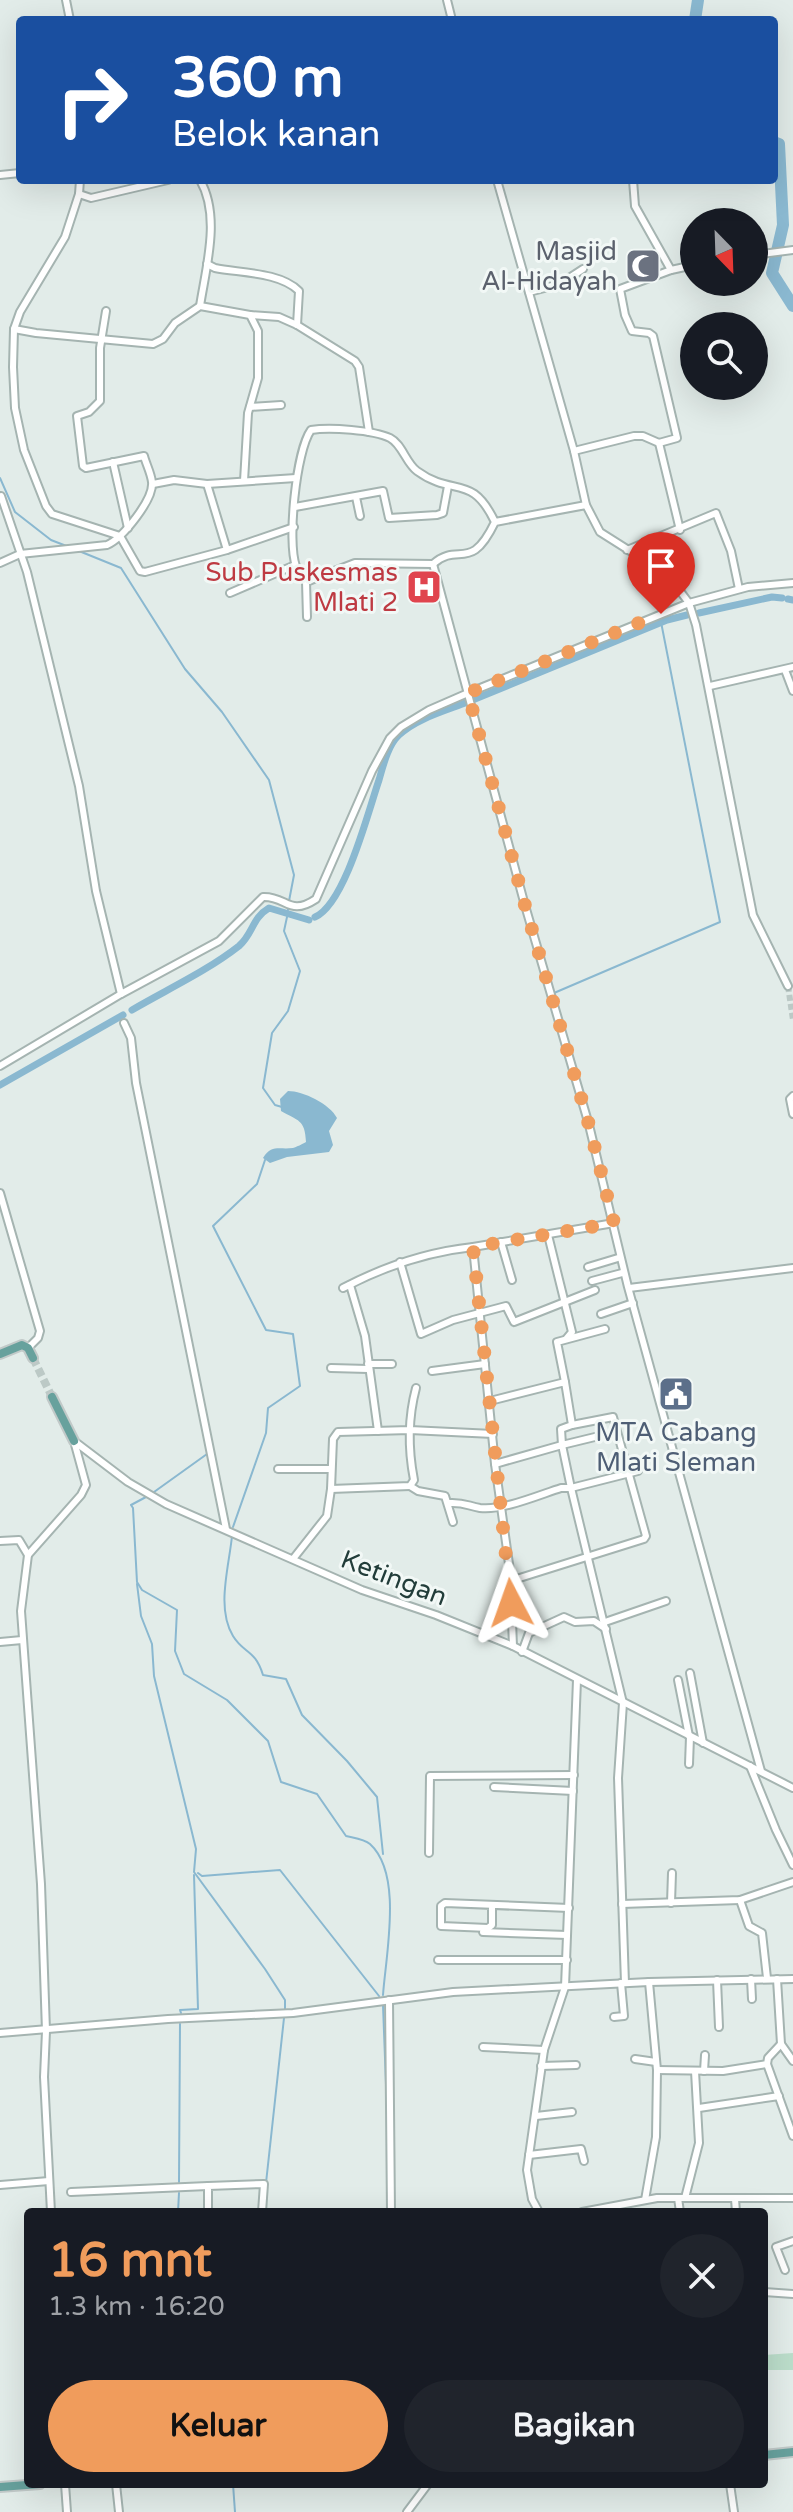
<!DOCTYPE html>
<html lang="id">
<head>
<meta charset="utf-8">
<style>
	:root { --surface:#171b24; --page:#20242c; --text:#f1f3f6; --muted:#9ea1a6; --accent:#f09c5c }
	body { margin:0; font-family:"Varela Round",sans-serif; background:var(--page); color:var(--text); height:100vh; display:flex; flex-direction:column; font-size:30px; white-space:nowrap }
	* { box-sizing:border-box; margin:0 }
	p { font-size:26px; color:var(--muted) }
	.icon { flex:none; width:44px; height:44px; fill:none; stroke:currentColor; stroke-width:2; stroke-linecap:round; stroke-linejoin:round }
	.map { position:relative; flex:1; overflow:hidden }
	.drawer { position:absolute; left:24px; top:2208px; width:744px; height:280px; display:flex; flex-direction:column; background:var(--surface); border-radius:8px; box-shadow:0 8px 32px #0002 }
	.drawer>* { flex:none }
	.banner { position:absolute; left:16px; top:16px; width:762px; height:168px; border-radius:8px; box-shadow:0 8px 32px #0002; background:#1a4fa0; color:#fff; overflow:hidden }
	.needle { width:52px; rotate:157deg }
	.buttons { position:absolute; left:680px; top:208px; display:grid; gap:16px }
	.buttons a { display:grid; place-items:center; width:88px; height:88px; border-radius:50%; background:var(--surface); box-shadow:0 8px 32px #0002; font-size:40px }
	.pin { position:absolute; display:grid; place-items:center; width:68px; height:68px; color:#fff; margin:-82px -34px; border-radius:50% 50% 50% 0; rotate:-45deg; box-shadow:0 0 8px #0007 }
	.pin .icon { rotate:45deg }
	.me { position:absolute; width:88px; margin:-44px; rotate:356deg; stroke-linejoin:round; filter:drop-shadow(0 0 6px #0008) }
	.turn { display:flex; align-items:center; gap:28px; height:168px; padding:0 24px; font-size:36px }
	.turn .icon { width:104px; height:104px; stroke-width:2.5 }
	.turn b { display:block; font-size:56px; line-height:68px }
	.round { display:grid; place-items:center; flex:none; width:84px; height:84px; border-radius:42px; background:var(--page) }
	.overview { display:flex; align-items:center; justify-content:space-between; height:136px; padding:0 24px }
	h1 { font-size:48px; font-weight:700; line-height:60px; color:var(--accent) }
	.primary-button { display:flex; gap:16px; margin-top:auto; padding:16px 24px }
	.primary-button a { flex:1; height:92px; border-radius:48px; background:var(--accent); color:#111; font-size:32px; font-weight:700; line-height:92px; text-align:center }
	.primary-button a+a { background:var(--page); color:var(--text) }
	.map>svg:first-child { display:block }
	.green { fill:#bbddca }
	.water { fill:#8ab8d0 }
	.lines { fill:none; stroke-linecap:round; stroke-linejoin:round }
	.stream { stroke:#8ab8d0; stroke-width:2 }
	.canal { stroke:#8ab8d0; stroke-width:7 }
	.river { stroke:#8ab8d0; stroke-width:12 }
	.minor-tunnel { stroke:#bcc9c6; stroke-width:6; stroke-dasharray:6 3; stroke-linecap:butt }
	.major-tunnel { stroke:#bcc9c6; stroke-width:8; stroke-dasharray:8 4; stroke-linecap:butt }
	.minor-casing { stroke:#a5b4b1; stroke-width:10 }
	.major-casing { stroke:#c1c9c8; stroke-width:12 }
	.minor { stroke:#fff; stroke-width:6 }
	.major { stroke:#67a19d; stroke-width:8 }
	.route { stroke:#f09c5c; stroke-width:14; stroke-dasharray:0 25.2 }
	.labels { text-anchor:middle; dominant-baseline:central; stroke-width:6; stroke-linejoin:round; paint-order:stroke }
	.worship-label { font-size:26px; fill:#5b616d; stroke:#f2f8f6; text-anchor:end }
	.health-label { font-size:26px; fill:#be3a42; stroke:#f2f8f6; text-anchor:end }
	.service-label { font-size:26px; fill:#4e5e75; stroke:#f2f8f6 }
	.street-label { font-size:26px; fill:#223d3a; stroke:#f2f8f6 }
</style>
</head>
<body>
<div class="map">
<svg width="793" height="2512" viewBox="0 0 793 2512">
	<rect width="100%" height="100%" fill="#e2ece9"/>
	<path class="green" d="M793,2353V2370H765L764,2355Z"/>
	<path class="water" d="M288,1091C303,1091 330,1104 337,1118L329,1131L333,1145L329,1152L287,1157L270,1163L263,1158C272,1144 279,1150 293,1148C294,1148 305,1143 306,1142C305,1119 298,1121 281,1111L280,1099Z"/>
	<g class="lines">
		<g class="stream">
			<path d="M0,478L15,512L51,540L69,547"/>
			<path d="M79,551L121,568L185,669L222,712L269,780L294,875L289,901"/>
			<path d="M288,910V909"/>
			<path d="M554,993L720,922L661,622"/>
			<path d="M282,1107L275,1105L263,1088L272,1033L288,1011L300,971L284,931L287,917"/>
			<path d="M154,1492L207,1454"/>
			<path d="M146,1497L131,1505L133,1508L137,1582L142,1590L177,1610L175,1651L184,1674L227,1700L268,1741L281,1782L317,1794L346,1836C354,1838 364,1839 370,1844C403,1874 386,1953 383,1995"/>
			<path d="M233,1527L266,1433L268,1408L300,1386L293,1334L266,1330L213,1226L257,1184L265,1160"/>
			<path d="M232,1536C229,1567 216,1608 233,1636C244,1654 255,1649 263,1675L286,1679L302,1715L347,1761L377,1797L383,1854"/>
			<path d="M137,1584L141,1616L152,1644L154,1676L196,1849L194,1872L265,1969L285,2000V2010"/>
			<path d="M198,1873L202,1876L280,1870L379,1996"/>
			<path d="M383,2005L387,2111"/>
			<path d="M181,2013L180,2010L198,2009L194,1875"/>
			<path d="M179,2182L180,2024"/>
			<path d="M266,2183L284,2018"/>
			<path d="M178,2212L179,2193"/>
			<path d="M233,2484L235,2512"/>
		</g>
		<g class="canal">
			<path d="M788,599L793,600"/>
			<path d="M699,613L772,597L782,598"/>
			<path d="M475,699L667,620L687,615"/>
			<path d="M315,917C345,904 368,812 379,780C383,766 388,745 399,735C416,719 444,711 465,703"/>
			<path d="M132,1010C168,989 207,971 239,946C253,934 252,918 269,908L309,920"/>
			<path d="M0,1085L123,1015"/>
		</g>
		<g class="river">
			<path d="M695,20L698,0"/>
			<path d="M774,142L779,144L783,225L772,273L793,306"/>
		</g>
		<path class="minor-tunnel" d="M788,986L793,1020"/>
		<path class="major-tunnel" d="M33,1358L52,1397"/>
		<defs>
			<g id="minor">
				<path d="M66,0L70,20"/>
				<path d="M447,0L452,20"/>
				<path d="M0,175L20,173"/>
				<path d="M80,180L79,194L91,198L168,180"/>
				<path d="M497,180L574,451L586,505L600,532L668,575L689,603L696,625L753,915L788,986"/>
				<path d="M633,180L635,206L671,270"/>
				<path d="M79,194L65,237L20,312L14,329L13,367L15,408L24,450L46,506L52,514L120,536L140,571L145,572L227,550L294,527"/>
				<path d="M754,255L793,250"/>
				<path d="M207,264L215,268C240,273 280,272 299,291L297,325"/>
				<path d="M529,292L560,284L583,269"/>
				<path d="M200,306C206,267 221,216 200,180"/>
				<path d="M250,315L279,317L297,325L355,361L359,367L369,432"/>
				<path d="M14,329L36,333L153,344L163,339L175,323L200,306L250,315L258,331V378L248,413L244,481"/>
				<path d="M250,407L281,405"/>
				<path d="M659,443L680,530"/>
				<path d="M574,451L634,436H643L659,443L677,438L653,336L649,333L632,331L625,315L620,289L671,270L694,265"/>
				<path d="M113,462L128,528"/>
				<path d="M153,484L174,480L207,484L296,478"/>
				<path d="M207,484L227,550"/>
				<path d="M1,496L27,572L79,786L96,891L121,994"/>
				<path d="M356,497L360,516"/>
				<path d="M295,507L383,491L389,518L437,515L443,513L448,486"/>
				<path d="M495,522C470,574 459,541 433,564L355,563L306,582C303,577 298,571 296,566C287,542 296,451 311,430C330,427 373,430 390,438C402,444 406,463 417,471C454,498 471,472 495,522L586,505"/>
				<path d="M627,550L716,513L731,551L739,589"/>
				<path d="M0,563L20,554L107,545C123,538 154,499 152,482C151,473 146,464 144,456L86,468L83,466L77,416L89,412L100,401V348L106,311"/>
				<path d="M433,564L524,902L589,1125L628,1287L761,1771"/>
				<path d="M306,582L307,617"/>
				<path d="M230,593L295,565"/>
				<path d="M785,670L793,691"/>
				<path d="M710,686L793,667"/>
				<path d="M124,1023L131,1038L136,1083L226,1529"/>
				<path d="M0,1066L121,994L219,941L263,897C287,896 289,917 316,899L372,771L390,738L401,727L429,710L468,693L689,603L748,587L793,583"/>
				<path d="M793,1096L790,1099L793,1114"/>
				<path d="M0,1193L40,1331L38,1338L28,1348"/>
				<path d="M548,1235L572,1332L567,1338"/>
				<path d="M501,1242L512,1280"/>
				<path d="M473,1247L614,1223"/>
				<path d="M400,1262L421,1334L453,1320L506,1306L514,1322L595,1290"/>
				<path d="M588,1267L618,1258"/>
				<path d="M592,1281L622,1273"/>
				<path d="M350,1285L365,1336L378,1431"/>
				<path d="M343,1288C385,1266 426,1252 473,1247L495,1464L510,1571L513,1646"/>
				<path d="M629,1288L793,1268"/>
				<path d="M601,1314L633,1303"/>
				<path d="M368,1364H392"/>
				<path d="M331,1368L368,1369"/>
				<path d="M432,1371L485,1364"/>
				<path d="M565,1382L557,1342L605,1329"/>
				<path d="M416,1388C408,1418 408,1449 414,1480L410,1486L331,1489L333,1439L338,1432L410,1430L493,1434"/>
				<path d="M490,1401L565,1382L572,1425L561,1429L562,1445L599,1436"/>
				<path d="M74,1441L128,1482L166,1504L362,1590L436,1615L513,1646L793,1788"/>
				<path d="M495,1464L562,1445L571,1488L638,1471"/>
				<path d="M278,1469H331"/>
				<path d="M410,1486L418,1491L445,1496L453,1522"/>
				<path d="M449,1503C464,1502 468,1506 480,1508C502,1511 539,1495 561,1488H571L623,1703L618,1778L625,1983"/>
				<path d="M0,1541L19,1540L28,1555"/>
				<path d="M293,1559L327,1516L331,1489"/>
				<path d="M510,1581L644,1539L646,1536L613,1417L572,1425"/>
				<path d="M605,1622L666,1601"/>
				<path d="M0,1642L22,1640"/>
				<path d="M522,1652L529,1633L564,1617L575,1622L594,1621L606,1629"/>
				<path d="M690,1673L703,1743"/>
				<path d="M678,1680L689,1736"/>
				<path d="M689,1764L690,1737"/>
				<path d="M750,1766L776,1830L793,1865"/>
				<path d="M494,1787L573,1791"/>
				<path d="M429,1853L430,1776L574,1775"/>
				<path d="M740,1900L749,1926L762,1933L767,1978"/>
				<path d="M671,1903L672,1873"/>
				<path d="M622,1904L740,1900L793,1882"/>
				<path d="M492,1905V1925L488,1928L441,1926V1906L445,1903L569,1908"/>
				<path d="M483,1932L567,1935"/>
				<path d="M438,1960H567"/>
				<path d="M751,1979L752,1999"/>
				<path d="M777,1979L781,2044L793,2061"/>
				<path d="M717,1980L719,2027"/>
				<path d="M389,2000L391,2212"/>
				<path d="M614,2017L624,2016L621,1983"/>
				<path d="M0,2033L168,2019L293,2013L453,1992L649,1982L793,1979"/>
				<path d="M483,2047L544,2050"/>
				<path d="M635,2059L656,2062"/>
				<path d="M767,2064L793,2136"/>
				<path d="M541,2066L576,2065"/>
				<path d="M657,2070L723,2071L767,2064L768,2058L781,2044"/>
				<path d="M704,2071L705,2055"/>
				<path d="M699,2108L779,2096"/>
				<path d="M536,2116L572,2112"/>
				<path d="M529,2155L581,2149L584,2161"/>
				<path d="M0,2185L49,2181"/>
				<path d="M71,2192L208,2186"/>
				<path d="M678,2198L680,2212"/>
				<path d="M685,2198L699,2143L695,2071"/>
				<path d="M735,2199L736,2212"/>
				<path d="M645,2200L656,2137L657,2070L649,1982"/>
				<path d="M51,2212L44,2077L46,2031L41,1884L21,1611L28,1555L81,1495L86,1485L74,1441"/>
				<path d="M208,2212V2186L264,2184L262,2212"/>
				<path d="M539,2212L532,2199L527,2170L544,2050L565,1987L577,1680"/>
				<path d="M582,2212L657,2198H793"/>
				<path d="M785,2270L776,2247L793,2241"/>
				<path d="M764,2292L793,2294"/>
				<path d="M65,2484L67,2512"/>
				<path d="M116,2484L119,2512"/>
				<path d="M730,2484L734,2512"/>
				<path d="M407,2512L428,2484"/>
			</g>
			<g id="major">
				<path d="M0,1354L22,1345L28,1348L33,1358"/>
				<path d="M52,1397L74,1441"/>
				<path d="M764,2455L793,2452"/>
				<path d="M0,2487L40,2484"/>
			</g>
		</defs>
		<use href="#minor" class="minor-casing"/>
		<use href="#major" class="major-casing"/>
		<use href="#minor" class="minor"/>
		<use href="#major" class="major"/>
	</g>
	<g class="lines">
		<path class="route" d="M511,1603L473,1247L614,1223L589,1125L524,902L468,693L661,614"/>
	</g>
	<defs>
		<symbol id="mosque-square" viewBox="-11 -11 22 22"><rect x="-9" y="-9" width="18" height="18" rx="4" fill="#6b7280" stroke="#f2f8f6"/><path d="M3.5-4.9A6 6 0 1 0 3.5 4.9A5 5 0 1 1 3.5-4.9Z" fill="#fff"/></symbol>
		<symbol id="hospital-square" viewBox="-11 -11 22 22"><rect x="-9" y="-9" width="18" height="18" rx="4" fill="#e0444e" stroke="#f2f8f6"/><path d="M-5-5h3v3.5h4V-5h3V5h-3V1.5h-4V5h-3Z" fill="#fff"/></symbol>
		<symbol id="civic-square" viewBox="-11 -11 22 22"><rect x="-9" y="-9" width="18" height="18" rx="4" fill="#5c6f8a" stroke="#f2f8f6"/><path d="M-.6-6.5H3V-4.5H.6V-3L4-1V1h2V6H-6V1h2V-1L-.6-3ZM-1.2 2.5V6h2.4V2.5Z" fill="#fff"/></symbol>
	</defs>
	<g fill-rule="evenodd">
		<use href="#mosque-square" x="623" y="246" width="40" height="40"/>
		<use href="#hospital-square" x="404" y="567" width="40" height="40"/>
		<use href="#civic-square" x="656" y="1374" width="40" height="40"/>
	</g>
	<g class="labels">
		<g class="worship-label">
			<text x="617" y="251">Masjid<tspan x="617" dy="30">Al-Hidayah</tspan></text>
		</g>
		<g class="health-label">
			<text x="398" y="572">Sub Puskesmas<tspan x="398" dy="30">Mlati 2</tspan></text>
		</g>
		<g class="service-label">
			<text x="676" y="1432">MTA Cabang<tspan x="676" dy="30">Mlati Sleman</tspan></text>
		</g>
		<g class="street-label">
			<text transform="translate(394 1578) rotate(21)">Ketingan</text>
		</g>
	</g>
</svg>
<div class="buttons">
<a><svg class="needle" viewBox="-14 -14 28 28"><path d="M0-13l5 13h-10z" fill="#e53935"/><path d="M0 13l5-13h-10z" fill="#9ea1a6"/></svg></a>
<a><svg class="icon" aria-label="search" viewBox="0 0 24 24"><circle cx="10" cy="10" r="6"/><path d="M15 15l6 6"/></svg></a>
</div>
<div class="pin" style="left:661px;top:614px;background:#d93025"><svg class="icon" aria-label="arrive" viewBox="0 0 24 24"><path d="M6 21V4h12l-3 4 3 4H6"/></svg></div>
<svg class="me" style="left:511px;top:1603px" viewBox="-20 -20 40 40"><path d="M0-17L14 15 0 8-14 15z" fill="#f09c5c" stroke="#fff" stroke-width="4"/></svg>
<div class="banner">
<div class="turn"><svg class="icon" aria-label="right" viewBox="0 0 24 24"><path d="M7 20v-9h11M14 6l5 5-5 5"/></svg><div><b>360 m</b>Belok kanan</div></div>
</div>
<section class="drawer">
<div class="overview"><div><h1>16 mnt</h1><p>1.3 km · 16:20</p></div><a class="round"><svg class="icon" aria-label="close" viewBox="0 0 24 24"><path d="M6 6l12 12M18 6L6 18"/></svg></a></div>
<div class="primary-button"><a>Keluar</a><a>Bagikan</a></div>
</section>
</div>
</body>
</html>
